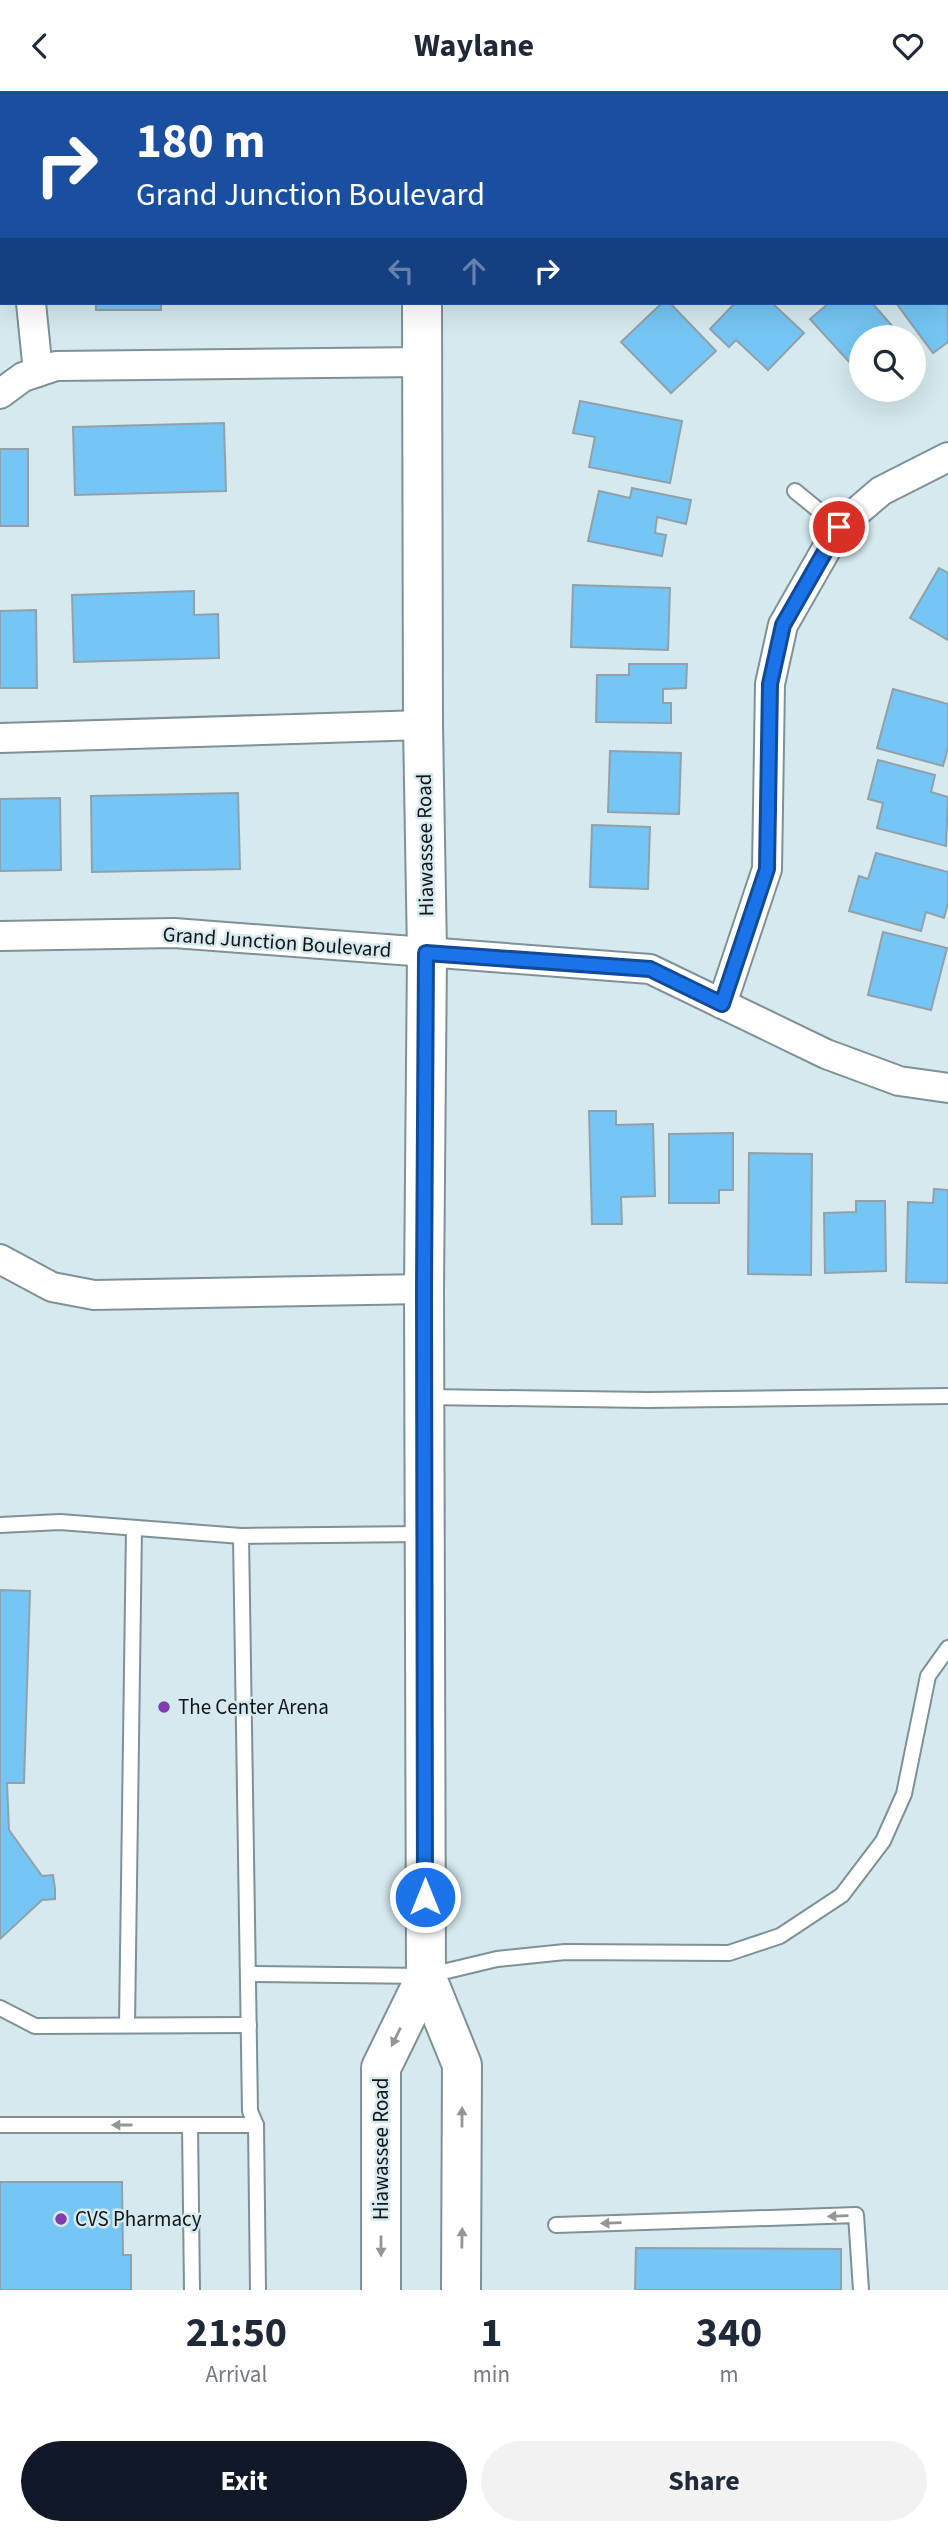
<!DOCTYPE html>
<html lang="en">
<head>
<meta charset="utf-8">
<style>
	:root { --surface:#fff; --page:#f2f2f3; --text:#1f2937; --muted:#747a83; --accent:#111827 }
	body { margin:0; font-family:"Source Sans 3",sans-serif; background:var(--page); color:var(--text); height:100vh; display:flex; flex-direction:column; font-size:26px; white-space:nowrap }
	* { box-sizing:border-box; margin:0 }
	p { font-size:23px; color:var(--muted) }
	.icon { flex:none; width:38px; height:38px; fill:none; stroke:currentColor; stroke-width:2; stroke-linecap:round; stroke-linejoin:round }
	.map { position:relative; height:2199px; overflow:hidden }
	.details { display:flex; flex-direction:column; background:var(--surface); flex:1 }
	.details>* { flex:none }
	.guide { position:absolute; left:0px; top:0px; width:948px; height:214px; box-shadow:0 7px 28px #0002; background:#1a4fa0; color:#fff; overflow:hidden }
	.buttons { position:absolute; left:849px; top:234px; display:grid; gap:14px }
	.buttons a { display:grid; place-items:center; width:77px; height:77px; border-radius:50%; background:var(--surface); box-shadow:0 7px 28px #0002; font-size:35px }
	.pin { position:absolute; display:grid; place-items:center; width:60px; height:60px; color:#fff; margin:-30px; border:4px solid #fff; border-radius:50%; box-shadow:0 2px 7px #0007 }
	.me { position:absolute; width:77px; margin:-38px; rotate:0deg; stroke-linejoin:round; filter:drop-shadow(0 0 5px #0008) }
	.turn { display:flex; align-items:center; gap:24px; height:147px; padding:0 21px; font-size:32px }
	.turn .icon { width:91px; height:91px; stroke-width:2.5 }
	.turn b { display:block; font-size:49px; line-height:60px }
	.lanes { display:flex; align-items:center; height:66px; padding:0 21px; background:#0003; justify-content:center; gap:35px; direction:ltr }
	.lanes .off { opacity:.35 }
	.eta { display:flex; justify-content:space-evenly; align-items:center; height:119px; text-align:center }
	.eta b { font-size:42px; font-weight:700; line-height:49px }
	.primary-button { display:flex; gap:14px; margin-top:auto; padding:14px 21px }
	.primary-button a { flex:1; height:80px; border-radius:42px; background:var(--accent); color:#fff; font-size:28px; font-weight:700; line-height:80px; text-align:center }
	.primary-button a+a { background:var(--page); color:var(--text) }
	header { display:flex; justify-content:space-between; align-items:center; height:91px; padding:0 21px; background:var(--surface); font-size:32px; font-weight:700 }
	.map>svg:first-child { display:block }
	.building { fill:#75c6f4; stroke:#92a0aa; stroke-width:2 }
	.lines { fill:none; stroke-linecap:round; stroke-linejoin:round }
	.lane-casing { stroke:#7f9196; stroke-width:18 }
	.street-casing { stroke:#7f9196; stroke-width:32 }
	.secondary-casing { stroke:#7f9196; stroke-width:42 }
	.lane { stroke:#fff; stroke-width:14 }
	.street { stroke:#fff; stroke-width:28 }
	.secondary { stroke:#fff; stroke-width:38 }
	.oneway { fill:#939697 }
	.route-casing { stroke:#114b97; stroke-width:18 }
	.route { stroke:#1a73e8; stroke-width:12 }
	.poi-dot { fill:#813cb0; stroke:#d6e9ee; stroke-width:2.5 }
	.labels { text-anchor:middle; dominant-baseline:central; stroke-width:5; stroke-linejoin:round; paint-order:stroke }
	.street-label { font-size:21px; fill:#101618; stroke:#d6e9ee }
	.poi-label { font-size:21px; fill:#101618; stroke:#d6e9ee; text-anchor:start }
</style>
</head>
<body>
<header><svg class="icon" aria-label="back" viewBox="0 0 24 24"><path d="M15 5l-7 7 7 7"/></svg>Waylane<svg class="icon" aria-label="heart" viewBox="0 0 24 24"><path d="M12 20l-8-8c-3-5 5-10 8-4 3-6 11-1 8 4z"/></svg></header>
<div class="map">
<svg width="948" height="2199" viewBox="0 0 948 2199">
	<rect width="100%" height="100%" fill="#d6e9ee"/>
	<g class="building">
		<rect x="157" y="0" width="71" height="2"/>
		<path d="M947,172L948,251L933,262L896,212H947Z"/>
		<rect x="96" y="212" width="65" height="7"/>
		<path d="M662,212H670L716,260L671,302L621,251Z"/>
		<path d="M735,212H772L804,242L768,279L736,249L729,256L710,238Z"/>
		<path d="M829,212H872L903,247H861V284L810,228Z"/>
		<path d="M580,310L682,330L670,392L589,376L595,346L573,342Z"/>
		<path d="M224,332L226,400L75,404L73,336Z"/>
		<rect x="0" y="358" width="28" height="77"/>
		<path d="M632,397L691,409L686,433L657,426L655,442L666,444L662,465L588,450L599,400L630,407Z"/>
		<path d="M939,477L948,482V549L910,527Z"/>
		<path d="M573,494L670,497L668,559L571,556Z"/>
		<path d="M194,500V524L218,523L219,567L74,571L72,504Z"/>
		<path d="M36,519L37,597H0V520Z"/>
		<path d="M629,573H687L686,597L663,598V612H671V632L596,631L597,584H629Z"/>
		<path d="M893,598L948,613V657L943,675L877,657Z"/>
		<path d="M610,660L681,662L679,723L608,721Z"/>
		<path d="M878,669L935,684L931,701L948,706L946,755L877,737L883,712L868,708Z"/>
		<path d="M238,702L240,778L92,781L91,705Z"/>
		<path d="M60,707L61,779L0,780V708Z"/>
		<path d="M592,734L650,736L648,798L590,796Z"/>
		<path d="M876,762L948,781V812L944,827L926,821L921,840L849,820L859,785L868,788Z"/>
		<path d="M883,841L947,857L931,919L868,904Z"/>
		<path d="M589,1020H616V1034L653,1033L655,1105L621,1106L622,1133H592Z"/>
		<path d="M733,1042V1099H719V1112H669V1043Z"/>
		<path d="M749,1062L812,1063L811,1184L748,1183Z"/>
		<path d="M934,1098L948,1099V1192L906,1191L908,1111L933,1112Z"/>
		<path d="M856,1110H885L886,1180L825,1182L824,1122L856,1121Z"/>
		<path d="M0,1499L30,1500L24,1692H7L9,1739L42,1785L53,1784L55,1798V1808L42,1809L0,1848Z"/>
		<path d="M0,2091H122L123,2164H131V2199H0Z"/>
		<path d="M636,2157L841,2158V2199H635Z"/>
	</g>
	<g class="lines">
		<defs>
			<g id="lane">
				<path d="M795,400L839,436"/>
				<path d="M426,1306L648,1309L948,1305"/>
				<path d="M0,1434L60,1431L241,1445"/>
				<path d="M248,1883L426,1885L497,1868L565,1861L729,1862L780,1845L842,1804L883,1750L904,1703L928,1585L948,1557"/>
				<path d="M0,1917L35,1935L249,1934"/>
				<path d="M127,1934L134,1437"/>
				<path d="M0,2034H190"/>
				<path d="M556,2134L856,2124L861,2199"/>
				<path d="M192,2199L190,2034H256"/>
				<path d="M258,2199L256,2034L250,2020L241,1445L422,1443"/>
			</g>
			<g id="street">
				<path d="M65,2L66,0"/>
				<path d="M31,212L38,281"/>
				<path d="M0,303L23,286L56,275L423,271"/>
				<path d="M0,647L423,634"/>
				<path d="M0,845L174,842L650,878L826,963L899,990L948,997"/>
				<path d="M722,913L767,778L770,593L783,534L839,436L881,400L948,366"/>
				<path d="M0,1168L52,1196L94,1204L424,1198"/>
			</g>
			<g id="secondary">
				<path d="M422,0V2"/>
				<path d="M422,212L423,634L427,862L424,1198L426,1885L462,1974L461,2199"/>
				<path d="M381,2199V1977L426,1885"/>
			</g>
		</defs>
		<use href="#lane" class="lane-casing"/>
		<use href="#street" class="street-casing"/>
		<use href="#secondary" class="secondary-casing"/>
		<use href="#lane" class="lane"/>
		<use href="#street" class="street"/>
		<use href="#secondary" class="secondary"/>
	</g>
	<defs><path id="oneway-solid" d="M-6-.8H1V-3.2L6.5 0L1 3.2V.8H-6Z" transform="scale(1.75)"/></defs>
	<g class="oneway">
		<use href="#oneway-solid" transform="translate(396 1946) rotate(116)"/>
		<use href="#oneway-solid" transform="translate(462 2026) rotate(-90)"/>
		<use href="#oneway-solid" transform="translate(122 2034) rotate(180)"/>
		<use href="#oneway-solid" transform="translate(838 2125) rotate(178)"/>
		<use href="#oneway-solid" transform="translate(611 2132) rotate(178)"/>
		<use href="#oneway-solid" transform="translate(462 2147) rotate(-89)"/>
		<use href="#oneway-solid" transform="translate(381 2155) rotate(90)"/>
	</g>
	<g class="lines">
		<defs>
			<path id="route" d="M425,1806L424,1199L426,862L650,878L722,913L767,778L770,593L783,534L839,436"/>
		</defs>
		<use href="#route" class="route-casing"/>
		<use href="#route" class="route"/>
	</g>
	<g class="poi-dot">
		<circle cx="164" cy="1616" r="7"/>
		<circle cx="61" cy="2128" r="7"/>
	</g>
	<g class="labels">
		<g class="street-label">
			<text transform="translate(425 754) rotate(-91)">Hiawassee Road</text>
			<text transform="translate(277 851) rotate(4)">Grand Junction Boulevard</text>
			<text transform="translate(381 2058) rotate(-90)">Hiawassee Road</text>
		</g>
		<g class="poi-label">
			<text x="178" y="1616">The Center Arena</text>
			<text x="75" y="2128">CVS Pharmacy</text>
		</g>
	</g>
</svg>
<div class="buttons">
<a><svg class="icon" aria-label="search" viewBox="0 0 24 24"><circle cx="10" cy="10" r="6"/><path d="M15 15l6 6"/></svg></a>
</div>
<div class="pin" style="left:839px;top:436px;background:#d93025"><svg class="icon" aria-label="arrive" viewBox="0 0 24 24"><path d="M6 21V4h12l-3 4 3 4H6"/></svg></div>
<svg class="me" style="left:425px;top:1806px" viewBox="-20 -20 40 40"><circle r="17" fill="#1a73e8" stroke="#fff" stroke-width="3"/><path d="M0-11L8 9 0 5-8 9z" fill="#fff"/></svg>
<div class="guide">
<div class="turn"><svg class="icon" aria-label="right" viewBox="0 0 24 24"><path d="M7 20v-9h11M14 6l5 5-5 5"/></svg><div><b>180 m</b>Grand Junction Boulevard</div></div>
<div class="lanes"><svg class="icon off" aria-label="left" viewBox="0 0 24 24"><path d="M17 20v-9H6M10 6l-5 5 5 5"/></svg><svg class="icon off" aria-label="ahead" viewBox="0 0 24 24"><path d="M12 20V5M6 11l6-6 6 6"/></svg><svg class="icon" aria-label="right" viewBox="0 0 24 24"><path d="M7 20v-9h11M14 6l5 5-5 5"/></svg></div>
</div>
</div>
<section class="details">
<div class="eta">
<div><b>21:50</b><p>Arrival</p></div>
<div><b>1</b><p>min</p></div>
<div><b>340</b><p>m</p></div>
</div>
<div class="primary-button"><a>Exit</a><a>Share</a></div>
</section>
</body>
</html>
